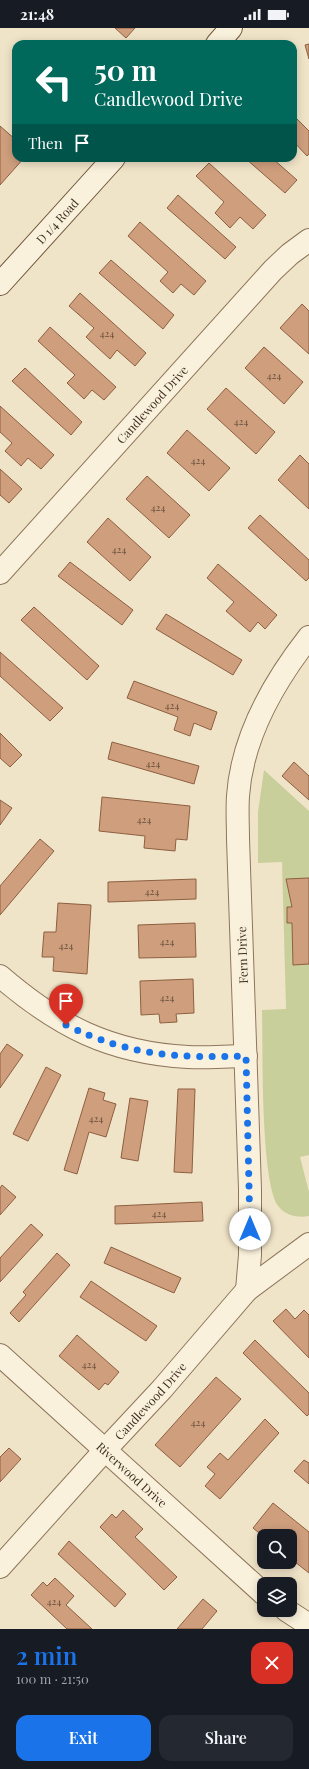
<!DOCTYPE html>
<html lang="en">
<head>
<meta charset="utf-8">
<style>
	:root { --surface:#171b24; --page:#242831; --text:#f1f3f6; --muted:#9ea1a6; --accent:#1a73e8 }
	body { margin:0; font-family:"Playfair Display",serif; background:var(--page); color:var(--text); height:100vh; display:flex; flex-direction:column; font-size:15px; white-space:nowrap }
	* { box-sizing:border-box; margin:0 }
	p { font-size:13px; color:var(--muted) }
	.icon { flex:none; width:22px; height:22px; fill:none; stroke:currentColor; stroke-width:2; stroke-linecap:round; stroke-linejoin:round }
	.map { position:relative; height:1601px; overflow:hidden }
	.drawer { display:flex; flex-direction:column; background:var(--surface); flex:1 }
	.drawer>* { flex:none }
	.top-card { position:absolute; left:12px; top:12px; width:285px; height:122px; border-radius:12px; box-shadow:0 2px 10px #0003; background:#00695c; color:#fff; overflow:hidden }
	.tools { position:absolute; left:257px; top:1501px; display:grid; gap:8px }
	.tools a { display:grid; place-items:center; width:40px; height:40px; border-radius:8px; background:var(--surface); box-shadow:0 2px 10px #0003; font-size:20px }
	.pin { position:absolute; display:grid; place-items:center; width:34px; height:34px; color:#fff; margin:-41px -17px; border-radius:50% 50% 50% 0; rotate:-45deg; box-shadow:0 0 4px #0007 }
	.pin .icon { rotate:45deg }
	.me { position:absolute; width:44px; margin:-22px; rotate:0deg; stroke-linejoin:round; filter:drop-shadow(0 0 3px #0008) }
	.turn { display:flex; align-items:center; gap:14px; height:84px; padding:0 16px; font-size:18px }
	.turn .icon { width:52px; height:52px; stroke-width:2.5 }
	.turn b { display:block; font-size:28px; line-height:34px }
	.then { display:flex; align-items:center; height:38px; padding:0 16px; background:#0003; gap:8px; font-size:15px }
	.round { display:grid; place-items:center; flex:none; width:42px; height:42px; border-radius:12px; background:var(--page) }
	.overview { display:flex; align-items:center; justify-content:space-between; height:68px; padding:0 16px }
	h1 { font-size:24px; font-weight:600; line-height:30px; color:var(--accent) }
	.action { display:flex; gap:8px; margin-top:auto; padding:8px 16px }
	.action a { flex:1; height:46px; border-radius:12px; background:var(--accent); color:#fff; font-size:16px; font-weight:600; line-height:46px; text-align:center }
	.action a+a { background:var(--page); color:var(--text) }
	.status { display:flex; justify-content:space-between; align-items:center; height:28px; padding:0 20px; background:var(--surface); direction:ltr }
	.status svg { height:11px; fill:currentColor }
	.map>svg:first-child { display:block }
	.green { fill:#c9cf9b }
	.building { fill:#cf9f7d; stroke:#8d5f41 }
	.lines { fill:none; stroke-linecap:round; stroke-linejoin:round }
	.street-casing { stroke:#8d765c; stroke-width:24 }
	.secondary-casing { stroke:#6f573f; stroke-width:24 }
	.street { stroke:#faf1dc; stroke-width:22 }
	.secondary { stroke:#faf1dc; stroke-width:22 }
	.route { stroke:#1a73e8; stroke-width:7; stroke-dasharray:0 12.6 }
	.labels { text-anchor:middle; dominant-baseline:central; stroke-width:3; stroke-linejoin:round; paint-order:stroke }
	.number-label { font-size:10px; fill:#624a37 }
	.street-label { font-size:12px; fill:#3d2e20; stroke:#f7eed8 }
</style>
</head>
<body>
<div class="status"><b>21:48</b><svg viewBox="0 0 49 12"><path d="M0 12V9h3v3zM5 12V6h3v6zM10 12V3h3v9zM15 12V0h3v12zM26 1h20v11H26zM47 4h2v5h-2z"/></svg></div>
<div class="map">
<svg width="309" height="1601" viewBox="0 0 309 1601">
	<rect width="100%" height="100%" fill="#f0e4c8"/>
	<path class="green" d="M264,742L309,783V1127L300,1129L309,1164V1188C299,1190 286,1188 279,1179C260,1157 263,1017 262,982L286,981L282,834L258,835V784Z"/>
	<g class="building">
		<path d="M115,0H135L126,10Z"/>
		<path d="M309,16V31L305,17Z"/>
		<path d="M293,87L309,103V126L307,128L293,113Z"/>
		<path d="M0,98L16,112V130H24L0,157Z"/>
		<path d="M245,130H272L297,152L285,165Z"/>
		<path d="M209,135L266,187L253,201L240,189L230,200L215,185L224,174L196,148Z"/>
		<path d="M178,167L236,219L225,231L167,180Z"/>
		<path d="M140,194L206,253L194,267L181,256L173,265L160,253L168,244L128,208Z"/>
		<path d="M111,232L174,287L163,301L99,245Z"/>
		<path d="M80,265L146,325L135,338L117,322L110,331L86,309L94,300L69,278Z"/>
		<path d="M302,276L309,283V326L280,300Z"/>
		<path d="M50,299L116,359L104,372L92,362L84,371L67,355L75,347L38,313Z"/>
		<path d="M264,319L303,354L284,376L245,340Z"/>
		<path d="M25,340L82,394L71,407L12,353Z"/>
		<path d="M226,360L275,404L256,426L207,381Z"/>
		<path d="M0,378L54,427L41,441L28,430L21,438L5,423L12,415L0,404Z"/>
		<path d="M187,402L230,440L209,463L167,425Z"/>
		<path d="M300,427L309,436V481L278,452Z"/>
		<path d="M0,441L22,461L9,475L0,467Z"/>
		<path d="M147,448L190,487L169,510L126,471Z"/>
		<path d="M260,487L309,532V550L306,553L248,500Z"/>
		<path d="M108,490L151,529L130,553L87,514Z"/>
		<path d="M70,534L133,582L122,597L58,548Z"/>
		<path d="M218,536L277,587L265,601L258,594L250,604L226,583L234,574L207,550Z"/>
		<path d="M34,579L99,638L87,652L21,592Z"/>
		<path d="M166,586L242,632L233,647L156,601Z"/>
		<path d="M0,624L63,680L50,693L0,648Z"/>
		<path d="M134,653L217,684L211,702L194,695L190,708L174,702L178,689L127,670Z"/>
		<path d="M0,705L22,727L10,739L0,730Z"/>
		<path d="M112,714L199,738L194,756L108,731Z"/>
		<path d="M294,734L309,748V772L282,748Z"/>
		<path d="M102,769L190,778L187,812L176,811L175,823L144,820L145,808L99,803Z"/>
		<path d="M0,772L12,780L0,797Z"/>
		<path d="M40,811L54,823L0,887V858Z"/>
		<path d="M309,850V936L293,937L292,895H287V879H292L286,851Z"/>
		<path d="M196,851V871L108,874V854Z"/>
		<path d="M58,875L91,877L87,946L53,943L54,929H42L44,904H56Z"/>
		<path d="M195,895L196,929L139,930L138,897Z"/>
		<path d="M193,951L194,985L176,986L177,994L160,995L159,986L141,987L140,953Z"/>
		<path d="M7,1016L23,1027L0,1060V1026Z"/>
		<path d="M46,1039L61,1047L28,1113L13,1106Z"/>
		<path d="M89,1060L105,1065L103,1072L116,1076L106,1109L89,1104L77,1146L64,1142Z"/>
		<path d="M178,1061H195L192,1145L174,1144Z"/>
		<path d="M130,1070L148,1073L138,1133L121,1130Z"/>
		<path d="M2,1157L16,1169L0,1187V1160Z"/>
		<path d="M202,1174L203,1193L115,1196V1178Z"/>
		<path d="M31,1196L43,1207L0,1254V1230Z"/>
		<path d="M111,1219L181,1250L174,1265L104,1235Z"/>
		<path d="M57,1225L70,1237L19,1294L10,1285L26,1267L23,1264Z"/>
		<path d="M91,1253L157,1298L146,1313L80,1269Z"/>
		<path d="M286,1281L295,1291L304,1282L309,1287V1330L273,1293Z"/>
		<path d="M77,1307L119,1344L108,1357L105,1355L99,1362L59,1328Z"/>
		<path d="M255,1312L309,1365V1386L307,1388L243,1325Z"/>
		<path d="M216,1349L241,1371L180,1439L155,1417Z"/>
		<path d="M265,1391L279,1405L220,1471L205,1458L215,1446L207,1439L220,1425L228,1432Z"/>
		<path d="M9,1420L21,1431L0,1454V1429Z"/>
		<path d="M304,1432L309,1435V1456L294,1443Z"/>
		<path d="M273,1475L309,1504V1545L290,1530V1508L264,1509L253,1500Z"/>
		<path d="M123,1482L143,1501L135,1509L177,1549L164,1562L100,1499L112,1486L116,1490Z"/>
		<path d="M69,1513L126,1566L115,1579L58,1526Z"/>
		<path d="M55,1550L74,1568L66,1577L92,1601H67L31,1567L43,1554L47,1558Z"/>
		<path d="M203,1571L217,1583L202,1601H177Z"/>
	</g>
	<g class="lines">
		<defs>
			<g id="street">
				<path id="s1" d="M0,545L273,242L290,226L309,212"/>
				<path d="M0,948C58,998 110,1025 188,1029C207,1030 227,1028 246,1028"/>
				<path d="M247,1262L250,1227V1161L238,811C238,797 237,782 238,768C242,709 273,655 309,609"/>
				<path id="s2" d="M0,1327L264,1566"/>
				<path id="s3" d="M0,1539L105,1422L162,1361L247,1262L309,1216"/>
				<path d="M286,1582L309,1597"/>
			</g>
			<g id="secondary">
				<path d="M217,16L231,0"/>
				<path id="s4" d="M0,256L114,130"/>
			</g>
		</defs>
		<use href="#street" class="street-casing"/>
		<use href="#secondary" class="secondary-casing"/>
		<use href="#street" class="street"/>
		<use href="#secondary" class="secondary"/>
	</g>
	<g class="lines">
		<path class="route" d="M66,997C131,1028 174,1030 246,1028L250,1201"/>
	</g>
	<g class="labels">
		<g class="number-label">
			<text x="107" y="305">424</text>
			<text x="274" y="347">424</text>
			<text x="241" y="393">424</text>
			<text x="198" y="432">424</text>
			<text x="158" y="479">424</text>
			<text x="119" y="521">424</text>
			<text x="172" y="677">424</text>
			<text x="153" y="735">424</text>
			<text x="144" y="791">424</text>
			<text x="152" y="863">424</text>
			<text x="167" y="913">424</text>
			<text x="66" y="917">424</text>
			<text x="167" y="969">424</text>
			<text x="96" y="1090">424</text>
			<text x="159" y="1185">424</text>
			<text x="89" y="1336">424</text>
			<text x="198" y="1394">424</text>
			<text x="54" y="1573">424</text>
		</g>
		<g class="street-label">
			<text stroke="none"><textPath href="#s4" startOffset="85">D 1/4 Road</textPath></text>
			<text stroke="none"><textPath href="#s1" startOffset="227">Candlewood Drive</textPath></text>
			<text transform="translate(242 927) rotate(-92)">Fern Drive</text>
			<text stroke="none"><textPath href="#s3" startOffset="224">Candlewood Drive</textPath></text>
			<text stroke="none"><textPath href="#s2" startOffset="178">Riverwood Drive</textPath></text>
		</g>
	</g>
</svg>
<div class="tools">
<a><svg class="icon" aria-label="search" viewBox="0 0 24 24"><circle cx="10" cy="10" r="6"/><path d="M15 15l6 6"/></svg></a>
<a><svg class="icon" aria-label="layers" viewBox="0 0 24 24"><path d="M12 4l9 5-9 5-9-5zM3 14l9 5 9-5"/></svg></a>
</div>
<div class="pin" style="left:66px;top:997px;background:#d93025"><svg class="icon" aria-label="arrive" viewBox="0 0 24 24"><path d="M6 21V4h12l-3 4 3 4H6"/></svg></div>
<svg class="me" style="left:250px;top:1201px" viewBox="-20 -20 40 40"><circle r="19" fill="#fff"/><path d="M0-13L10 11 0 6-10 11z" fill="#1a73e8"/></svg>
<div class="top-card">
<div class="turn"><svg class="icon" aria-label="left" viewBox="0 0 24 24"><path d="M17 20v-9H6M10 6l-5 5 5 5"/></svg><div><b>50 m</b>Candlewood Drive</div></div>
<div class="then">Then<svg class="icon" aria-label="arrive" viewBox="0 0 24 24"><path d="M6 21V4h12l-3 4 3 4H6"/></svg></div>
</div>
</div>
<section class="drawer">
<div class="overview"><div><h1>2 min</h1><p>100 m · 21:50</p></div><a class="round" style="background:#d93025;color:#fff"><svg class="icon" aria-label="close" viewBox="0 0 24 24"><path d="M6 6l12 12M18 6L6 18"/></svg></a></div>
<div class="action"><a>Exit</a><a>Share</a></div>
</section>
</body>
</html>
